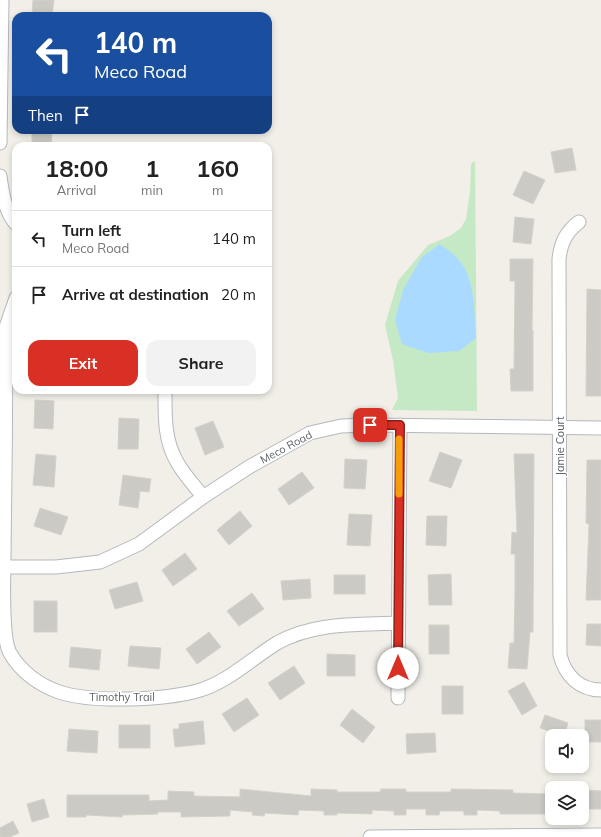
<!DOCTYPE html>
<html lang="en">
<head>
<meta charset="utf-8">
<style>
	:root { --surface:#fff; --page:#f2f2f2; --text:#222; --muted:#767676; --line:#e0e0e0; --accent:#d93025 }
	body { margin:0; font-family:Mulish,sans-serif; background:var(--page); color:var(--text); height:100vh; display:flex; flex-direction:column; font-size:15px; white-space:nowrap }
	* { box-sizing:border-box; margin:0 }
	p { font-size:13px; color:var(--muted) }
	.icon { flex:none; width:22px; height:22px; fill:none; stroke:currentColor; stroke-width:2; stroke-linecap:round; stroke-linejoin:round }
	.map { position:relative; flex:1; overflow:hidden }
	.panel { position:absolute; left:12px; top:142px; width:260px; height:252px; display:flex; flex-direction:column; background:var(--surface); border-radius:12px; box-shadow:0 2px 6px #0003 }
	.panel>* { flex:none }
	.hud { position:absolute; left:12px; top:12px; width:260px; height:122px; border-radius:12px; box-shadow:0 2px 6px #0003; background:#1a4fa0; color:#fff; overflow:hidden }
	.tools { position:absolute; left:545px; top:729px; display:grid; gap:8px }
	.tools a { display:grid; place-items:center; width:44px; height:44px; border-radius:8px; background:var(--surface); box-shadow:0 2px 6px #0003; font-size:20px }
	.pin { position:absolute; display:grid; place-items:center; width:34px; height:34px; color:#fff; margin:-17px; border-radius:8px; box-shadow:0 2px 6px #0006 }
	.me { position:absolute; width:44px; margin:-22px; rotate:0deg; stroke-linejoin:round; filter:drop-shadow(0 0 3px #0008) }
	.turn { display:flex; align-items:center; gap:14px; height:84px; padding:0 16px; font-size:18px }
	.turn .icon { width:52px; height:52px; stroke-width:2.5 }
	.turn b { display:block; font-size:28px; line-height:34px }
	.then { display:flex; align-items:center; height:38px; padding:0 16px; background:#0003; gap:8px; font-size:15px }
	.eta { display:flex; justify-content:space-evenly; align-items:center; height:68px; text-align:center }
	.eta b { font-size:24px; font-weight:700; line-height:28px }
	.cta { display:flex; gap:8px; margin-top:auto; padding:8px 16px }
	.cta a { flex:1; height:46px; border-radius:12px; background:var(--accent); color:#fff; font-size:16px; font-weight:700; line-height:46px; text-align:center }
	.cta a+a { background:var(--page); color:var(--text) }
	ul { padding:0; list-style:none }
	li { display:flex; align-items:center; gap:12px; height:56px; padding:0 16px; border-top:1px solid var(--line) }
	li div { flex:1 }
	li b { display:block; font-size:15px }
	li em { font-style:normal }
	.map>svg:first-child { display:block }
	.green { fill:#c5e8c5 }
	.water { fill:#aadaff }
	.building { fill:#cccac5; stroke:#d6d1c6 }
	.lines { fill:none; stroke-linecap:round; stroke-linejoin:round }
	.minor-casing { stroke:#b5b8bc; stroke-width:15 }
	.minor { stroke:#fff; stroke-width:13 }
	.route-casing { stroke:#8d1f18; stroke-width:10 }
	.route { stroke:#d93025; stroke-width:7 }
	.slow { stroke:#f59e0b; stroke-width:7 }
	.labels { text-anchor:middle; dominant-baseline:central; stroke-width:3; stroke-linejoin:round; paint-order:stroke }
	.street-label { font-size:11px; fill:#5f6368; stroke:#fff }
</style>
</head>
<body>
<div class="map">
<svg width="601" height="837" viewBox="0 0 601 837">
	<rect width="100%" height="100%" fill="#f1efe8"/>
	<path class="green" d="M475,161L477,411L392,410L398,398L393,360L385,325L398,281L428,245L450,236L461,228L466,219L470,192L471,164Z"/>
	<path class="water" d="M440,244C446,249 455,254 459,260C476,281 474,313 476,338L459,351L428,353L402,344L395,320L403,290L422,257Z"/>
	<g class="building">
		<path d="M33,0H54L52,16H32Z"/>
		<path d="M32,130H52L51,146H32Z"/>
		<path d="M572,148L576,170L555,173L551,152Z"/>
		<path d="M524,171L545,180L533,204L513,195Z"/>
		<path d="M515,217L534,219L531,244L513,242Z"/>
		<path d="M510,259H533L532,330H533V391H511L510,369H514L515,281H510Z"/>
		<path d="M587,289L601,290V396H586Z"/>
		<path d="M35,400L54,401L53,429L34,428Z"/>
		<path d="M119,418L139,419L138,449H118Z"/>
		<path d="M213,421L224,447L205,455L195,428Z"/>
		<path d="M440,452L462,460L451,488L429,481Z"/>
		<path d="M36,454L56,456L54,487L33,485Z"/>
		<path d="M514,454H534L533,632H530L527,669L508,668L510,643H514L515,594V554H511L512,532L517,533Z"/>
		<path d="M345,459L367,460L365,489L344,488Z"/>
		<path d="M587,460H601V600H586L589,524L586,523Z"/>
		<path d="M302,472L314,488L289,505L278,489Z"/>
		<path d="M123,475L151,479L149,492L140,491L138,508L119,505Z"/>
		<path d="M40,508L68,517L61,535L34,526Z"/>
		<path d="M240,511L252,526L229,545L217,530Z"/>
		<path d="M349,514L372,515L370,546L347,545Z"/>
		<path d="M427,516H447L446,546L426,545Z"/>
		<path d="M185,553L197,569L173,586L162,570Z"/>
		<path d="M451,574L452,605H429L428,575Z"/>
		<rect x="334" y="575" width="31" height="19"/>
		<path d="M310,579L311,598L283,600L281,581Z"/>
		<path d="M137,582L143,601L115,609L109,590Z"/>
		<path d="M252,593L264,609L239,626L227,611Z"/>
		<rect x="34" y="601" width="23" height="31"/>
		<path d="M587,624H601V646L586,645Z"/>
		<rect x="429" y="625" width="20" height="29"/>
		<path d="M209,632L221,647L197,664L186,649Z"/>
		<path d="M130,646L161,648L159,669L128,666Z"/>
		<path d="M71,647L101,650L99,670L69,667Z"/>
		<path d="M327,654L355,655V676H327Z"/>
		<path d="M294,666L305,683L280,700L268,683Z"/>
		<path d="M524,682L537,706L522,715L508,691Z"/>
		<rect x="442" y="686" width="21" height="28"/>
		<path d="M247,698L259,715L234,732L222,714Z"/>
		<path d="M352,709L375,727L363,743L340,725Z"/>
		<path d="M545,715L568,723L564,736H548L549,731L540,728Z"/>
		<rect x="585" y="720" width="16" height="22"/>
		<path d="M203,721L205,744L175,747L173,729H179V724Z"/>
		<rect x="119" y="725" width="31" height="23"/>
		<path d="M69,729L98,731L97,753L67,751Z"/>
		<path d="M435,733L436,752L407,754L406,734Z"/>
		<path d="M240,789L311,796V789L337,790V792H380L381,789H406V792H451V789L513,790V793L548,794L547,814H500V811L477,810V815H464V811H440L439,815H426V809H406V815H394V811L372,810V814L337,813V815H324V811L299,810L298,815L265,813L264,816L252,815L253,812L230,810V816L181,817V812H157L158,814L122,815V817L86,815V817H67V795H149V801L168,800V791L194,792V796L240,797Z"/>
		<path d="M582,790L601,791V809H582Z"/>
		<path d="M44,799L49,817L32,822L27,804Z"/>
		<path d="M13,821L19,833L10,837H0V828Z"/>
	</g>
	<g class="lines">
		<defs>
			<g id="minor">
				<path d="M0,143L2,0"/>
				<path d="M0,176C2,191 5,212 16,224"/>
				<path d="M579,222C566,232 561,242 559,259L560,655C565,675 579,690 601,690"/>
				<path d="M16,298L6,327C6,403 5,480 4,556C4,577 1,637 10,653C20,671 39,685 59,692C92,703 164,700 197,691C227,683 251,659 277,643C314,622 357,625 398,623"/>
				<path d="M165,390C165,415 164,440 177,462C184,475 195,486 203,497"/>
				<path d="M0,567H56L100,562L139,544L203,497L249,467L310,433L341,426L370,425L601,428"/>
				<path d="M398,698L400,425"/>
				<path d="M370,837L601,835"/>
			</g>
		</defs>
		<use href="#minor" class="minor-casing"/>
		<use href="#minor" class="minor"/>
	</g>
	<g class="lines">
		<defs>
			<path id="route" d="M370,425H400L398,668"/>
		</defs>
		<use href="#route" class="route-casing"/>
		<use href="#route" class="route"/>
		<path class="slow" d="M399,494V439"/>
	</g>
	<g class="labels">
		<g class="street-label">
			<text transform="translate(560 446) rotate(-90)">Jamie Court</text>
			<text transform="translate(286 447) rotate(-28)">Meco Road</text>
			<text x="122" y="697">Timothy Trail</text>
		</g>
	</g>
</svg>
<div class="tools">
<a><svg class="icon" aria-label="sound" viewBox="0 0 24 24"><path d="M4 9h4l5-4v14l-5-4H4zM17 9q2 3 0 6"/></svg></a>
<a><svg class="icon" aria-label="layers" viewBox="0 0 24 24"><path d="M12 4l9 5-9 5-9-5zM3 14l9 5 9-5"/></svg></a>
</div>
<div class="pin" style="left:370px;top:425px;background:#d93025"><svg class="icon" aria-label="arrive" viewBox="0 0 24 24"><path d="M6 21V4h12l-3 4 3 4H6"/></svg></div>
<svg class="me" style="left:398px;top:668px" viewBox="-20 -20 40 40"><circle r="19" fill="#fff"/><path d="M0-13L10 11 0 6-10 11z" fill="#d93025"/></svg>
<div class="hud">
<div class="turn"><svg class="icon" aria-label="left" viewBox="0 0 24 24"><path d="M17 20v-9H6M10 6l-5 5 5 5"/></svg><div><b>140 m</b>Meco Road</div></div>
<div class="then">Then<svg class="icon" aria-label="arrive" viewBox="0 0 24 24"><path d="M6 21V4h12l-3 4 3 4H6"/></svg></div>
</div>
<section class="panel">
<div class="eta">
<div><b>18:00</b><p>Arrival</p></div>
<div><b>1</b><p>min</p></div>
<div><b>160</b><p>m</p></div>
</div>
<ul>
<li><svg class="icon" aria-label="left" viewBox="0 0 24 24"><path d="M17 20v-9H6M10 6l-5 5 5 5"/></svg><div><b>Turn left</b><p>Meco Road</p></div><em>140 m</em></li>
<li><svg class="icon" aria-label="arrive" viewBox="0 0 24 24"><path d="M6 21V4h12l-3 4 3 4H6"/></svg><div><b>Arrive at destination</b></div><em>20 m</em></li>
</ul>
<div class="cta"><a>Exit</a><a>Share</a></div>
</section>
</div>
</body>
</html>
